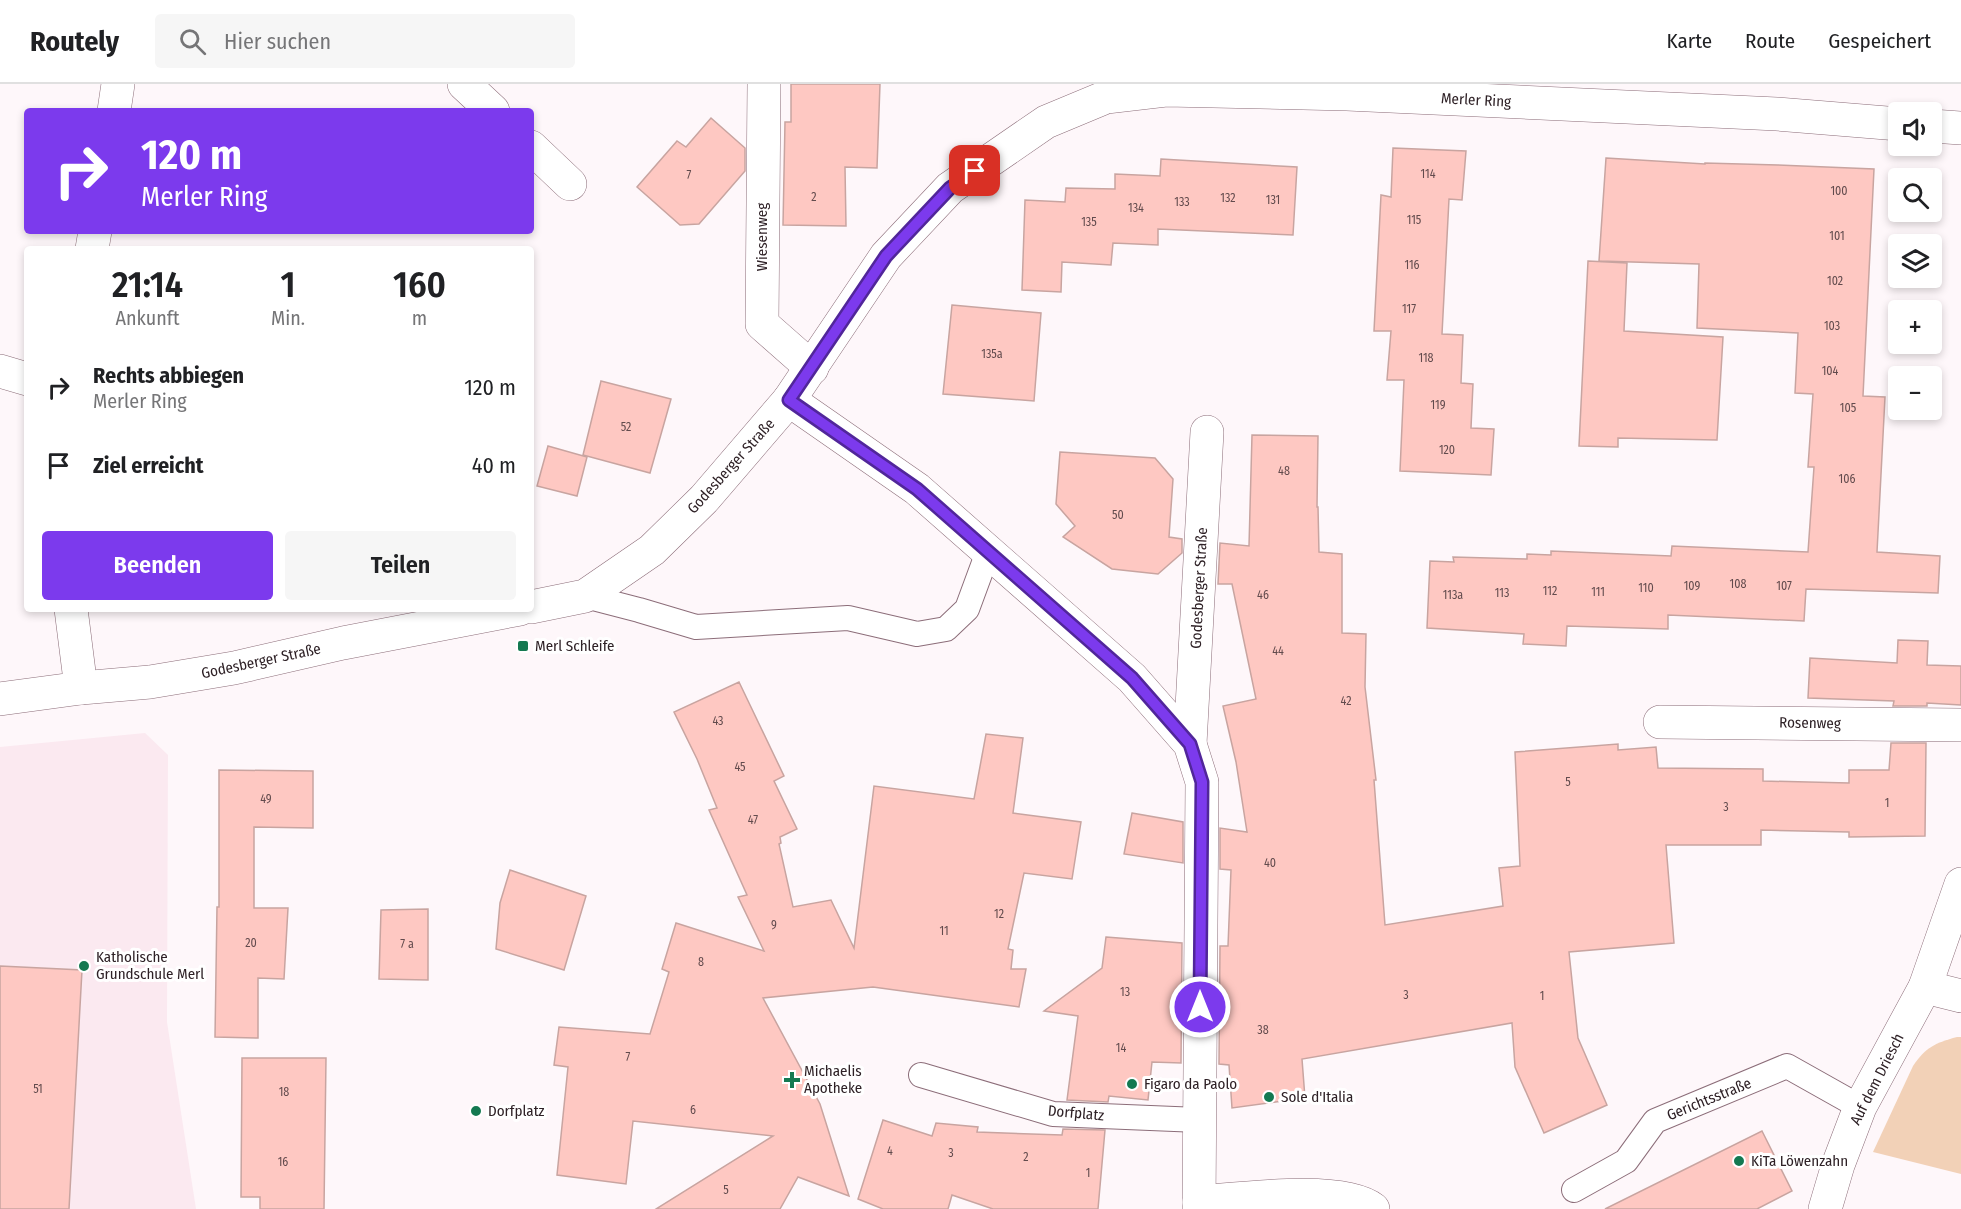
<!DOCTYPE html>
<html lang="de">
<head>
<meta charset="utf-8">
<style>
	:root { --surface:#fff; --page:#f6f6f6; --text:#202124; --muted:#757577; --line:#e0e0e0; --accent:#7c3aed }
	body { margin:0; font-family:"Fira Sans Condensed",sans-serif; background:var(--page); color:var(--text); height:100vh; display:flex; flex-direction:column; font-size:22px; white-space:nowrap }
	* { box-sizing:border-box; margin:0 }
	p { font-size:20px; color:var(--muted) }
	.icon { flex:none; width:33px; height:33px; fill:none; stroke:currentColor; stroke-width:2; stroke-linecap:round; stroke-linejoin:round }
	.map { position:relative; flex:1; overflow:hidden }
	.details { position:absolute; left:24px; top:162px; width:510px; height:366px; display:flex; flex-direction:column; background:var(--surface); border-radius:6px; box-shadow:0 3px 9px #0003 }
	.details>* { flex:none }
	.top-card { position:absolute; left:24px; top:24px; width:510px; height:126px; border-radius:6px; box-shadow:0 3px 9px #0003; background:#7c3aed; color:#fff; overflow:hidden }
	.tools { position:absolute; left:1888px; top:18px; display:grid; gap:12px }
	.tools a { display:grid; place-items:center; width:54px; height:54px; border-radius:6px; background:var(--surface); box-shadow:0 3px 9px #0003; font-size:30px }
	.pin { position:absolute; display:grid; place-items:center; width:51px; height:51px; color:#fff; margin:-26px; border-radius:12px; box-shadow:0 3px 9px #0006 }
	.me { position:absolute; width:66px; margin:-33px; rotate:0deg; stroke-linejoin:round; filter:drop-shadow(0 0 4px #0008) }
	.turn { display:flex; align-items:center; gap:21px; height:126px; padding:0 18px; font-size:27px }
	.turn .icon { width:78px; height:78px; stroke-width:2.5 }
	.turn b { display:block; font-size:42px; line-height:51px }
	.eta { display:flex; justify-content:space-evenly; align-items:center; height:102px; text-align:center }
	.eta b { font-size:36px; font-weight:600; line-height:42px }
	.button { display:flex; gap:12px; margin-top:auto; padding:12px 18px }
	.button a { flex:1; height:69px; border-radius:6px; background:var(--accent); color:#fff; font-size:24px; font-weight:600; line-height:69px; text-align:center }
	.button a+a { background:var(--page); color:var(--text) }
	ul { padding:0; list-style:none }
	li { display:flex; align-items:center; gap:18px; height:78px; padding:0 18px }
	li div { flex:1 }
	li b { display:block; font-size:22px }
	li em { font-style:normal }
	header { display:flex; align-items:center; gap:36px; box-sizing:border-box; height:84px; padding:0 30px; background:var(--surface); border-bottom:2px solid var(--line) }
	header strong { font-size:28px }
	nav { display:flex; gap:33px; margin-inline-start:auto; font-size:21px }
	.search { width:420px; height:54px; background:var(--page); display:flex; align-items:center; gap:15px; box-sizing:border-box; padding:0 21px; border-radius:6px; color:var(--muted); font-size:22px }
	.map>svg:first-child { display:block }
	.built { fill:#fbe9f0 }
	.green { fill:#f2d1b7 }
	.building { fill:#fec8c2; stroke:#c8a4a0; stroke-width:1.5 }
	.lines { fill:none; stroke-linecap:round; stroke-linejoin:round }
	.lane-casing { stroke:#8c6d79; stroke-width:26 }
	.street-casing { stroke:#8c6d79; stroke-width:34 }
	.lane { stroke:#fff; stroke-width:24 }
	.street { stroke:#fff; stroke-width:33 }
	.route-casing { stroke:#51269a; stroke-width:15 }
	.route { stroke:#7c3aed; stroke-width:10 }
	.poi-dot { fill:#147951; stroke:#fff; stroke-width:2 }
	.labels { text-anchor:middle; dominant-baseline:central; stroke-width:6; stroke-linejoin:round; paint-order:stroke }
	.number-label { font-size:12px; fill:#624b4d }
	.street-label { font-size:15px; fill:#2e2126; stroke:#fff }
	.poi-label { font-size:15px; fill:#2e2126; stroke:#fff; text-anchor:start }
</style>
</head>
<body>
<header>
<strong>Routely</strong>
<div class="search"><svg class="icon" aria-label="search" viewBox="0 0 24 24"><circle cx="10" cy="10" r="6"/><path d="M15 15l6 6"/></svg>Hier suchen</div>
<nav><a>Karte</a><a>Route</a><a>Gespeichert</a></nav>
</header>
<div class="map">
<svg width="1961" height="1125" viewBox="0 0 1961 1125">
	<rect width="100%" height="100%" fill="#fef7fa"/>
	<path class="built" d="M145,649L168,671L167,938L196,1125H0V663Z"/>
	<path class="green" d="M1957,953H1961V1090L1873,1068L1913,982C1926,963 1935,959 1957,953Z"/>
	<g class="building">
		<path d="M791,0H880L877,84L845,83L846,142L783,141L785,38H791Z"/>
		<path d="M711,34L745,64V87L699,140L680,141L637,103L677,57L686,63Z"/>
		<path d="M1393,64L1466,67L1462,116L1449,115L1442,250L1463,251L1461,299L1473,300L1471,344L1494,345L1491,391L1400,387L1404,296H1387L1391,247H1374L1381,111L1391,113Z"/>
		<path d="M1606,74L1705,80V79L1778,81L1874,85L1863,312L1885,313L1877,468L1940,472L1938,509L1806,505L1804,537L1668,531V545L1567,542L1566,562L1523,560L1524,550L1427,544L1430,477L1454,478L1453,473L1527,475V470L1551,471V467L1671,472L1672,462L1808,468L1814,383H1808L1813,310L1795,309L1798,249L1697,244L1699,180L1599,177Z"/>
		<path d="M1161,75L1297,83L1293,151L1158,145V161L1113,159L1111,181L1062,178L1061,208L1022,206L1025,116L1065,118L1066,104L1115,105V90L1160,92Z"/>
		<path d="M1588,177L1627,179L1624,247L1723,253L1717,356L1618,354V363L1579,362Z"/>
		<path d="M952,221L1041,229L1034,317L943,310Z"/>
		<path d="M601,297L671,315L650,389L583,371Z"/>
		<path d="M1252,351L1318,352L1317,423H1318L1319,468L1342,470V549L1366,550L1365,603L1376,696H1374L1385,841L1503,822L1499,784L1520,782L1515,668L1618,660V666L1656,663L1658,684L1763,685V697L1849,699V686H1889L1891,659H1926L1925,752L1849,753V748L1761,746V761H1666L1674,859L1569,868L1578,954L1607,1021L1544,1049L1515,983L1512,939L1302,975L1305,1014L1232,1024L1229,981L1219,980L1220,862H1228L1231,786L1220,785V744L1247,748L1236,678L1223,622L1256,615L1232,500H1218L1220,459L1249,462Z"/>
		<path d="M548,362L587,373L577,412L537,402Z"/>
		<path d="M1060,368L1155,374L1173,395L1169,453L1182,455V469L1158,490L1112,485L1063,453L1075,442L1056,420Z"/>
		<path d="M1898,556L1928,557L1927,581L1961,582V621L1927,619V622H1893L1894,617L1808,614L1810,574L1897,579Z"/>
		<path d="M739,598L784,692L774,697L797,745L780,753L781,759L779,760L793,823L831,816L854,864L874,702L974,715L986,650L1023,654L1013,729L1081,738L1072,795L1024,789L1008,865L1013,866L1011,885H1026L1019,923L873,903L763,914L820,1020L849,1112L798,1093L780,1125H656L773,1052L633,1037L626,1100L557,1091L568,983L554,981L559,943L650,950L669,888L662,885L676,839L764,867L738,813L747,811L709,726L717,724L697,675L674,628Z"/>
		<path d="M219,686L313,687V744L254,743V824H288L284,895L258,894V954L215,953L217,823H219Z"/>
		<path d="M1132,729L1183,738V779L1124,770Z"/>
		<path d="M510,786L586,812L564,886L496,865L500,819Z"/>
		<path d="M428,825V896L379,895L381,826Z"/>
		<path d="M1106,853L1182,859L1181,979L1152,978L1148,1016L1109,1012L1108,1018L1067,1016L1078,932L1044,927L1102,884Z"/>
		<path d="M0,882L82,886L69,1125H0Z"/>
		<path d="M242,974H326L324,1125H260V1113H241Z"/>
		<path d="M883,1036L932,1052L936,1039L978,1043L977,1048L1062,1051L1063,1045L1105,1046L1098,1125H993L952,1111L948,1125H883L858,1115Z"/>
		<path d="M1762,1047L1792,1107L1757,1125H1605Z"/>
	</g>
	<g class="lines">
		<defs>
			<g id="lane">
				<path d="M585,512L639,526L696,543L848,534L917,550L946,545L967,525L988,468"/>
				<path d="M921,991L1053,1030L1199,1036"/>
				<path d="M1574,1106L1626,1077L1655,1037L1787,982L1860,1023"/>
			</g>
			<g id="street">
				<path d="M464,0L493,27"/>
				<path d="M764,0L762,240L812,284"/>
				<path d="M114,27L118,0"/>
				<path d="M1932,42L1961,44"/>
				<path d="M531,63L570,100"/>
				<path d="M92,165L95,147"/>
				<path d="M0,287L27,295"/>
				<path d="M789,316L917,405L1132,594L1190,660L1202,698L1199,1125"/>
				<path d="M531,523L585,512L652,466L704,415L789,316L886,172L950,104L1046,38L1106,13L1166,6L1347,10L1777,30L1899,40"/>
				<path d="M71,525L81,604"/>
				<path d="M0,615L81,604L150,598L234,584L343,559L520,525"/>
				<path d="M1660,638L1961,641"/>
				<path d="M1190,660L1207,348"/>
				<path d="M1925,903L1961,912"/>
				<path d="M1199,1118C1239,1115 1343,1101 1373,1125"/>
				<path d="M1825,1125L1838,1081L1860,1023L1925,903L1961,800"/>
			</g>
		</defs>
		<use href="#lane" class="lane-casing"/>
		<use href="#street" class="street-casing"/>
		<use href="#lane" class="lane"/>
		<use href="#street" class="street"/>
	</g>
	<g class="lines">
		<defs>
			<path id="route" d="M975,87L950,104L886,172L789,316L917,405L1132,594L1190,660L1202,698L1200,923"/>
		</defs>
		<use href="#route" class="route-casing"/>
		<use href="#route" class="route"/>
	</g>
	<g class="poi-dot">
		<rect x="517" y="556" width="12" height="12" rx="3"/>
		<circle cx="84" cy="882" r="6"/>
		<path d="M789 987h6v6h6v6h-6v6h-6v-6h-6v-6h6z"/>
		<circle cx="1132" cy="1000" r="6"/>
		<circle cx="1269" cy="1013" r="6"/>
		<circle cx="476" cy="1027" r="6"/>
		<circle cx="1739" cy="1077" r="6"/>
	</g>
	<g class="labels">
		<g class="number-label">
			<text x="1428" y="90">114</text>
			<text x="689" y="91">7</text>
			<text x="1839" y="107">100</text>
			<text x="814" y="113">2</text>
			<text x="1228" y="114">132</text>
			<text x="1273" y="116">131</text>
			<text x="1182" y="118">133</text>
			<text x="1136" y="124">134</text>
			<text x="1414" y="136">115</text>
			<text x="1089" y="138">135</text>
			<text x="1837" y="152">101</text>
			<text x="1412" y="181">116</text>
			<text x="1835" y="197">102</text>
			<text x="1409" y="225">117</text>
			<text x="1832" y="242">103</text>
			<text x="992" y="270">135a</text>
			<text x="1426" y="274">118</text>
			<text x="1830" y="287">104</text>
			<text x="1438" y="321">119</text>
			<text x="1848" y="324">105</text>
			<text x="626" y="343">52</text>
			<text x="1447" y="366">120</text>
			<text x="1284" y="387">48</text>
			<text x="1847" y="395">106</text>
			<text x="1118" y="431">50</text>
			<text x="1738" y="500">108</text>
			<text x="1692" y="502">109</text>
			<text x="1784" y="502">107</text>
			<text x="1646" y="504">110</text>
			<text x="1550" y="507">112</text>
			<text x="1598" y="508">111</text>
			<text x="1502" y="509">113</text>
			<text x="1263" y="511">46</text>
			<text x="1453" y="511">113a</text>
			<text x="1278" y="567">44</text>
			<text x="1346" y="617">42</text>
			<text x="718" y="637">43</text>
			<text x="740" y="683">45</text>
			<text x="1568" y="698">5</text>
			<text x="266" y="715">49</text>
			<text x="1887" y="719">1</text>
			<text x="1726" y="723">3</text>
			<text x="753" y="736">47</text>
			<text x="1270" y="779">40</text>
			<text x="999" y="830">12</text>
			<text x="774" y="841">9</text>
			<text x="944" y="847">11</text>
			<text x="251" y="859">20</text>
			<text x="407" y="860">7 a</text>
			<text x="701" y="878">8</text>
			<text x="1125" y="908">13</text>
			<text x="1406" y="911">3</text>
			<text x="1542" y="912">1</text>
			<text x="1263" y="946">38</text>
			<text x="1121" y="964">14</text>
			<text x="628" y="973">7</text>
			<text x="38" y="1005">51</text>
			<text x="284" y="1008">18</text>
			<text x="693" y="1026">6</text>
			<text x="890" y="1067">4</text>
			<text x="951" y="1069">3</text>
			<text x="1026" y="1073">2</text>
			<text x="283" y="1078">16</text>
			<text x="1088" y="1089">1</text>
			<text x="726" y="1106">5</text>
		</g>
		<g class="street-label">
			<text transform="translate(1476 16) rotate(3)">Merler Ring</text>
			<text transform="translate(762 153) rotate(-90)">Wiesenweg</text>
			<text transform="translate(731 382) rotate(-48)">Godesberger Straße</text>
			<text transform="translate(1199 504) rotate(-87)">Godesberger Straße</text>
			<text transform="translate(261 577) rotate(-12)">Godesberger Straße</text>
			<text transform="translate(1810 639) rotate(1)">Rosenweg</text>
			<text transform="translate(1877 995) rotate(-63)">Auf dem Driesch</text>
			<text transform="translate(1709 1015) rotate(-22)">Gerichtsstraße</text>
			<text transform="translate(1076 1029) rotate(5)">Dorfplatz</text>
		</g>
		<g class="poi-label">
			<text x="535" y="562">Merl Schleife</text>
			<text x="96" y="873">Katholische<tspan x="96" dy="17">Grundschule Merl</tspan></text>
			<text x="804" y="987">Michaelis<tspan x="804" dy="17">Apotheke</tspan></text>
			<text x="1144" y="1000">Figaro da Paolo</text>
			<text x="1281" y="1013">Sole d'Italia</text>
			<text x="488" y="1027">Dorfplatz</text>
			<text x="1751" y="1077">KiTa Löwenzahn</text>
		</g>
	</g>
</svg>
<div class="tools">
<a><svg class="icon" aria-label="sound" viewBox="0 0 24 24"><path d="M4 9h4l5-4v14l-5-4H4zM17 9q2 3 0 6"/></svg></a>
<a><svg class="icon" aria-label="search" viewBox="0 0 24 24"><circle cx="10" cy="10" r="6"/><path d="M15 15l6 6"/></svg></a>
<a><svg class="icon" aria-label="layers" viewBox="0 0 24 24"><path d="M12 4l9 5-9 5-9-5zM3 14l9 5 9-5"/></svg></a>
<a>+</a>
<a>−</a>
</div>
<div class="pin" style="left:975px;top:87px;background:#d93025"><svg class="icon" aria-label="arrive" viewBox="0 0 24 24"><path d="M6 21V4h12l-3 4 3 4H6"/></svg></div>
<svg class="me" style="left:1200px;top:923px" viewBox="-20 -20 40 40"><circle r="17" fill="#7c3aed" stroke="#fff" stroke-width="3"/><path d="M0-11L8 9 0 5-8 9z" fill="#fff"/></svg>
<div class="top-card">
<div class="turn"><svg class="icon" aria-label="right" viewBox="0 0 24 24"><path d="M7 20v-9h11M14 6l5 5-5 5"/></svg><div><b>120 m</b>Merler Ring</div></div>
</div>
<section class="details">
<div class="eta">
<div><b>21:14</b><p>Ankunft</p></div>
<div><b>1</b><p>Min.</p></div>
<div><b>160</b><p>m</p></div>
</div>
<ul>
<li><svg class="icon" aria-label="right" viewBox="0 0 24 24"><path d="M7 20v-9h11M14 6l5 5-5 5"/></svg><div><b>Rechts abbiegen</b><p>Merler Ring</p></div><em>120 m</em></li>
<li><svg class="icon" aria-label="arrive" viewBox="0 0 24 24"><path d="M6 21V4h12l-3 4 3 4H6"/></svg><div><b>Ziel erreicht</b></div><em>40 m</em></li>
</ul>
<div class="button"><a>Beenden</a><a>Teilen</a></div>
</section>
</div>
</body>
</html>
